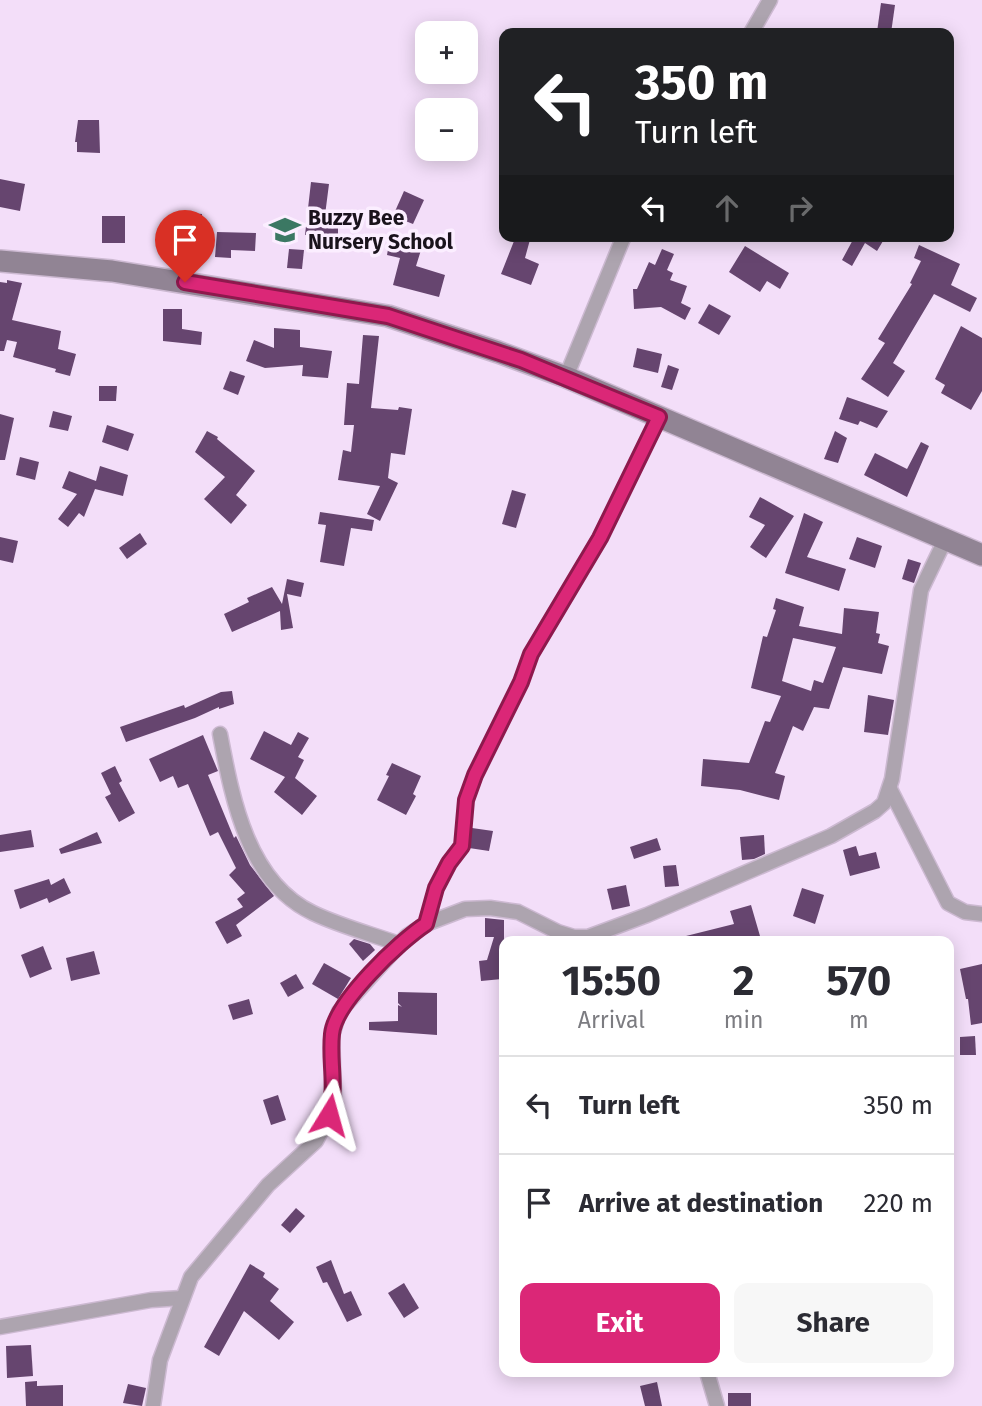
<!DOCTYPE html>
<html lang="en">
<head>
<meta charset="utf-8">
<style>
	:root { --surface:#fff; --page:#f7f7f7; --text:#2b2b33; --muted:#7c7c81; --line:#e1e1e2; --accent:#db2777 }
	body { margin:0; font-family:"Fira Sans",sans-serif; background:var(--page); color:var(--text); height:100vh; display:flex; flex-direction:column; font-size:26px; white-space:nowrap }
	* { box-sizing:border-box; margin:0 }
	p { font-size:23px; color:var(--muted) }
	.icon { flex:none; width:38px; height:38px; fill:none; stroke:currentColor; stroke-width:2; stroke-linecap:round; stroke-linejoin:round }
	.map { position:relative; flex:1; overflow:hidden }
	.drawer { position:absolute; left:499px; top:936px; width:455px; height:441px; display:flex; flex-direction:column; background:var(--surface); border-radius:14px; box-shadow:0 4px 18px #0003 }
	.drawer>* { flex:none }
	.hud { position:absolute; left:499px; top:28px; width:455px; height:214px; border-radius:14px; box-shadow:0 4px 18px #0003; background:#202124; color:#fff; overflow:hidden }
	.fabs { position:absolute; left:415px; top:21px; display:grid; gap:14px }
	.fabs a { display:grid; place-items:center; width:63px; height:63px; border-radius:14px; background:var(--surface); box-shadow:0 4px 18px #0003; font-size:35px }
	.pin { position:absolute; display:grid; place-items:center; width:60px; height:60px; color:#fff; margin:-72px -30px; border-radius:50% 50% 50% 0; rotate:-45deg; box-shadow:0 0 7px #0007 }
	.pin .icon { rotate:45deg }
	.me { position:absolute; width:77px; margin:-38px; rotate:8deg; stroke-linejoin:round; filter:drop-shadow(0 0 5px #0008) }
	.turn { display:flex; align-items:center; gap:24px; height:147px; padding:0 21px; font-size:32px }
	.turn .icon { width:91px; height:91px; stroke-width:2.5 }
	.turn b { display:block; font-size:49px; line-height:60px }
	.lanes { display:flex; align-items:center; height:66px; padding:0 21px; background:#0003; justify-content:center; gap:35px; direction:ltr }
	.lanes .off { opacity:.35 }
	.eta { display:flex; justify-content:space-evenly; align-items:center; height:119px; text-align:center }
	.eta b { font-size:42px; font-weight:700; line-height:49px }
	.cta { display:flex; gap:14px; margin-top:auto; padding:14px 21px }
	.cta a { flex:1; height:80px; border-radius:14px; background:var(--accent); color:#fff; font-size:28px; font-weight:700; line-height:80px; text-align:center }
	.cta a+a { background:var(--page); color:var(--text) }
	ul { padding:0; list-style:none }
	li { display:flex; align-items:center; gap:21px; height:98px; padding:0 21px; border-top:2px solid var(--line) }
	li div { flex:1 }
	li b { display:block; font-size:26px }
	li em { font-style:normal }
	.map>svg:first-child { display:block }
	.building { fill:#66456f; fill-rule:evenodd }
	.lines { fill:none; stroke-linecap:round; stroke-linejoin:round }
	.lane-casing { stroke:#ccb9d1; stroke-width:10 }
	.street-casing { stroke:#ccb9d1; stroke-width:17 }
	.secondary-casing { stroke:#ccb9d1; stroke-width:24 }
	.lane { stroke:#ada4af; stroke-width:7 }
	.street { stroke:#ada4af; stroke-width:14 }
	.secondary { stroke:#918494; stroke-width:21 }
	.route-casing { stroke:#8e194d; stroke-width:18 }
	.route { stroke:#db2777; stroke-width:12 }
	.labels { text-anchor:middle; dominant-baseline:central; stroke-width:7; stroke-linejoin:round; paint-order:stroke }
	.poi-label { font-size:21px; font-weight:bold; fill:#1a131c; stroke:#fbeeff; text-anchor:start }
</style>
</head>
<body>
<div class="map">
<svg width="982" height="1406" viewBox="0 0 982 1406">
	<rect width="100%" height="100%" fill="#f3def9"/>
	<g class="building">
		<path d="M881,3L895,5L891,33L877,32Z"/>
		<path d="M78,120H99L100,153L77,152V142H75Z"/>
		<path d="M0,179L25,184L20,211L0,207Z"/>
		<path d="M311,182L329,184L324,223L338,224V237L305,235Z"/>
		<path d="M404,191L424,200L413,224L393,216Z"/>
		<path d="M179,212L202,214L201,234L178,232Z"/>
		<rect x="102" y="216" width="23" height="27"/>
		<path d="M217,232L256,233L255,251L231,250V258L215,257Z"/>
		<path d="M516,236H531L525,258L539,264L531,285L501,274Z"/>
		<path d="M855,236H886L877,251L865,243L852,266L842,260Z"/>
		<path d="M390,238L421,250L416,266L445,275L439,297L393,285L400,258L387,255Z"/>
		<path d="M919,245L960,264L951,285L977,298L970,312L934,294L893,363L905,371L888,397L861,379L885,343L878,339L912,284L910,283L921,261L914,258Z"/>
		<path d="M745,246L789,273L780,289L767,281L760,292L729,272Z"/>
		<path d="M289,249L304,250L302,269L287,268Z"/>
		<path d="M662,249L674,254L667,270L673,273L670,280L687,286L681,303L691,308L685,320L661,307L634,309L633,289H637L649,262L655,265Z"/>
		<path d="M7,280L22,283L12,320L61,331L58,349L76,354L70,376L55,372L56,369L13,357L17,342L7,340L4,351H0V282L7,283Z"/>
		<path d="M709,304L731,316L719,335L698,323Z"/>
		<path d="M163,309H182V329L202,332L201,345L163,341Z"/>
		<path d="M961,326L982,338V391L971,410L941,393L945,385L935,379Z"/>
		<path d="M274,328L300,330V347L332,351L328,378L302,376L303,365L265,368L246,361L254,340L274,348Z"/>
		<path d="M363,335L379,336L371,408L398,410L399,407L412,409L405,455L391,453L388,478L398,483L380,521L367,514L380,486L338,480L343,450L351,452L354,425H344L347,383L359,384Z"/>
		<path d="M637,348L662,354L658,373L633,367Z"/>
		<path d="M668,365L679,369L672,390L661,387Z"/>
		<path d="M230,371L245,376L238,395L223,389Z"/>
		<path d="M99,386H117L116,401H99Z"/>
		<path d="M847,397L888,411L877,428L860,421L858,425L839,419Z"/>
		<path d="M53,411L72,416L68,431L49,427Z"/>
		<path d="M0,414L14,418L5,460H0Z"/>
		<path d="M107,425L134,434L128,451L102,442Z"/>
		<path d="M207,431L218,437L217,439L255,471L236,495L247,505L231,524L204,499L225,477L195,452Z"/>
		<path d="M835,431L847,438L838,463L824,459Z"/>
		<path d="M921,442L929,446L907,497L864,475L875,453L907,469Z"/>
		<path d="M20,457L39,462L35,480L16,475Z"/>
		<path d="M100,466L128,475L123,496L95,489L84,517L79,513L68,527L58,519L77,494L62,488L69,471L96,481Z"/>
		<path d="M512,490L526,494L516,528L502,524Z"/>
		<path d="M760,497L794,516L766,558L750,547L765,525L749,517Z"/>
		<path d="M320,512L374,520L372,531L351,528L344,566L320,562L326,525L318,524Z"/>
		<path d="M804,513L823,522L807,557L846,569L839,591L785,573Z"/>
		<path d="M140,533L147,544L127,559L119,548Z"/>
		<path d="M0,537L18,541L13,563L0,560Z"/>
		<path d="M857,537L882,546L875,568L849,559Z"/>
		<path d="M908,559L921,563L914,583L902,579Z"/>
		<path d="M287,579L304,583L301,597L287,594L293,628L281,630L280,611L232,632L224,614L249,602L247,598L272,587L282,604Z"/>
		<path d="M776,598L804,607L799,626L842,634L844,608L879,612L876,633L880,634L878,643L889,646L882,674L843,667L829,709L814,707L803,731L793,726L775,773L785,776L779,800L740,790L701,786L703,759L749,763L765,721L770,722L781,696L751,688L763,636L767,637L776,610L773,609ZM793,638L836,647L823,683L814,680L811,691L782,681Z"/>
		<path d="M232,691L234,704L219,709V707L195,718L126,742L120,727L184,705L185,708L221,692Z"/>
		<path d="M868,695L894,700L888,735L864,732Z"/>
		<path d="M264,731L291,745L298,732L309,738L298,757L304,760L295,778L317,796L302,815L274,792L285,777L250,759Z"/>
		<path d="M203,735L218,771L208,775L234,838L236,836L250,865L274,896L236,925L242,936L227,944L215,922L243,907L237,899L245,893L229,875L236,868L218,832L210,836L188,784L178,788L173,776L160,782L149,759Z"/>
		<path d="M392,763L421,776L413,794L416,796L406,815L377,800L389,776L386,775Z"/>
		<path d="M115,766L122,781L119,783L135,813L119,822L105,797L111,794L101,773Z"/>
		<path d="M472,828L493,831L489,851L469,848Z"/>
		<path d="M31,830L34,847L0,852V835Z"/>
		<path d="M97,832L102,843L61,854L59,849Z"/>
		<path d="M764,835L765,854L754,859L742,860L740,837Z"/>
		<path d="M657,838L661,850L634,859L630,847Z"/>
		<path d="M856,846L859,856L876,852L880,868L850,876L843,850Z"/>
		<path d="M676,865L679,886L665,887L663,866Z"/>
		<path d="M64,878L71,893L49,903L47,898L20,909L14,890L49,879L51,885Z"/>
		<path d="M626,885L630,906L612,910L607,889Z"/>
		<path d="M802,888L824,895L815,924L793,916Z"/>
		<path d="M751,905L760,936L739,942H682V937L734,924L730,911Z"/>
		<path d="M485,918L504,920V940H507L504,942L500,963L502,979L481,981L479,961L487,960L494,937H485Z"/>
		<path d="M354,939L370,944L375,950L363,961L349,944Z"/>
		<path d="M43,946L52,969L30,978L21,955Z"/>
		<path d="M94,951L100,974L71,981L66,958Z"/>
		<path d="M324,963L351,978L338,999L312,984Z"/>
		<path d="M982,964V1023L971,1025L968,999H966L960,969Z"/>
		<path d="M296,974L304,988L288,997L280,983Z"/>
		<path d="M398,992L437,993V1035L369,1030V1022L398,1021V1005L402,1007L398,1003Z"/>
		<path d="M249,999L253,1014L233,1020L228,1005Z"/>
		<path d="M975,1036L976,1055H960V1037Z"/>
		<path d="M278,1095L286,1120L271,1125L263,1100Z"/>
		<path d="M296,1208L305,1216L290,1233L281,1225Z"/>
		<path d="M331,1260L344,1294L351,1291L362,1315L347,1322L327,1282L323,1283L316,1267Z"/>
		<path d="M250,1264L265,1273L263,1277L279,1289L270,1301L294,1322L279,1340L244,1311L219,1356L204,1347Z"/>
		<path d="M404,1283L419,1308L404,1318L388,1293Z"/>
		<path d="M31,1345L33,1376L7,1378L6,1346Z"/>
		<path d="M37,1381V1386L63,1385V1406H26L25,1382Z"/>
		<path d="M657,1382L662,1406H645L640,1386Z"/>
		<path d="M128,1384L146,1388L142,1406L123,1403Z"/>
		<rect x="728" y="1393" width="23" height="13"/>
	</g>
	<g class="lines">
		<defs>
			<path id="lane" d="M426,923L436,888L449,863L462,846L466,800L475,775L521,682L531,654L600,538L657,420"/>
			<g id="street">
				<path d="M751,33L770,0"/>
				<path d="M566,377L624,236"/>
				<path d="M220,734C232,797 247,882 313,913C340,926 371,934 399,944"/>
				<path d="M890,789L948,903L965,912L982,914"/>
				<path d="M0,1327L151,1300L182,1298"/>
				<path d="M707,1372L717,1406"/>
				<path d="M153,1406L160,1360L191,1277L268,1185L316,1141L329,1115L334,1097L332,1036L339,1012L407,936L426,924L465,909L490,908L518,912L558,932L574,937H588L647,915L831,836L875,811L884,803L892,779L921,590L946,538"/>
			</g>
			<path id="secondary" d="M0,261L112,271L388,316L498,352L566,377L982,555"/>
		</defs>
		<use href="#lane" class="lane-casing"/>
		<use href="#street" class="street-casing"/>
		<use href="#secondary" class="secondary-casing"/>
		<use href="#lane" class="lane"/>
		<use href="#street" class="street"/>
		<use href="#secondary" class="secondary"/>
	</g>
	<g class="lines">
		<defs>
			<path id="route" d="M185,282L388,316L521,360L659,417L600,538L531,654L521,682L475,775L466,800L462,846L449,863L436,888L426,924C400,941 335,1002 332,1034C329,1062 337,1085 329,1115"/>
		</defs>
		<use href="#route" class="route-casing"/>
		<use href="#route" class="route"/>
	</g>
	<defs>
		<symbol id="school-bare" viewBox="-9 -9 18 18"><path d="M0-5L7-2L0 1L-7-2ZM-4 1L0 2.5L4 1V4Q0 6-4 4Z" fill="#3b7863" stroke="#fbeeff" stroke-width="2.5" paint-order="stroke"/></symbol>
	</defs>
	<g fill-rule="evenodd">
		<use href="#school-bare" x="263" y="208" width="44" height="44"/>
	</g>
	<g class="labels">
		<g class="poi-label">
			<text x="308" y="218">Buzzy Bee<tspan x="308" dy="24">Nursery School</tspan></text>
		</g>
	</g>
</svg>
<div class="fabs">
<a>+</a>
<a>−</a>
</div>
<div class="pin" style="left:185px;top:282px;background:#d93025"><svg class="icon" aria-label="arrive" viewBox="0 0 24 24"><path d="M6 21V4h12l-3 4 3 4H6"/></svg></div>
<svg class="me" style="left:329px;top:1115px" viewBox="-20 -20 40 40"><path d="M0-17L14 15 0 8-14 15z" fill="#db2777" stroke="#fff" stroke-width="4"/></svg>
<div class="hud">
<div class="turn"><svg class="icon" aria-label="left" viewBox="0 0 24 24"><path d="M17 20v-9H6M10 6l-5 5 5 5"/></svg><div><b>350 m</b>Turn left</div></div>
<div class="lanes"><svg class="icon" aria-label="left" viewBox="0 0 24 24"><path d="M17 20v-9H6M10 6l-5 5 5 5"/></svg><svg class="icon off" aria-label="ahead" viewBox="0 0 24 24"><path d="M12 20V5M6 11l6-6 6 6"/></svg><svg class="icon off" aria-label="right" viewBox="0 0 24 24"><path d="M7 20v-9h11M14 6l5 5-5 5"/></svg></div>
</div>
<section class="drawer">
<div class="eta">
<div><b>15:50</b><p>Arrival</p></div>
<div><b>2</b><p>min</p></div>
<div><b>570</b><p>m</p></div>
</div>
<ul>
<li><svg class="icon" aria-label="left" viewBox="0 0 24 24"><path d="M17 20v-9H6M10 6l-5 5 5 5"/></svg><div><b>Turn left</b></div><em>350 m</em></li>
<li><svg class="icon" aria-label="arrive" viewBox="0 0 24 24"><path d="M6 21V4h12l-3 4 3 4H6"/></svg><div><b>Arrive at destination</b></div><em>220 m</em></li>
</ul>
<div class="cta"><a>Exit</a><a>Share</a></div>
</section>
</div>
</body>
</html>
